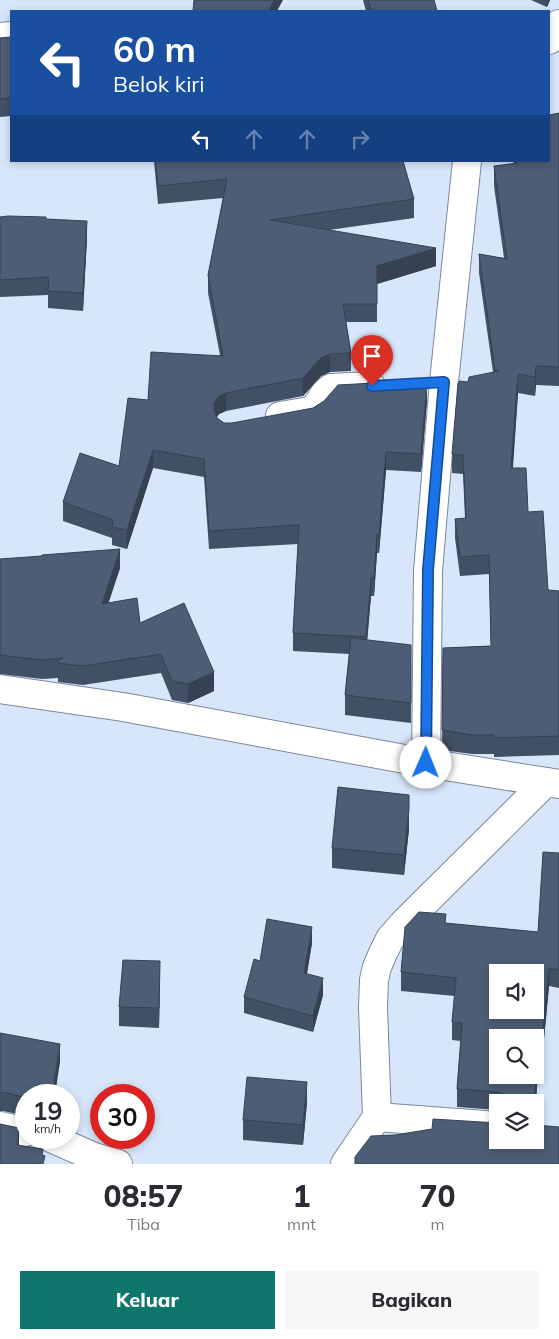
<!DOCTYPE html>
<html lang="id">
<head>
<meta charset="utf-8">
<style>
	:root { --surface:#fff; --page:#f7f7f7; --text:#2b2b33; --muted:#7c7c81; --accent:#0f766e }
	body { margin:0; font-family:Mulish,sans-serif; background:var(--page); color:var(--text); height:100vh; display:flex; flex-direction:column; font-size:19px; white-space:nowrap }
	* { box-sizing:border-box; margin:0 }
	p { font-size:16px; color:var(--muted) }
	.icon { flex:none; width:28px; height:28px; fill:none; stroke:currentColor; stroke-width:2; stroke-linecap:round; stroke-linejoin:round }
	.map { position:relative; height:1164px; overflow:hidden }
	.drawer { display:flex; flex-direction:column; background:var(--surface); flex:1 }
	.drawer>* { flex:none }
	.hud { position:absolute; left:10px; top:10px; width:540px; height:152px; border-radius:0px; box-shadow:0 2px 8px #0003; background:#1a4fa0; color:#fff; overflow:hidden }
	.buttons { position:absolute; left:489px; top:964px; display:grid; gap:10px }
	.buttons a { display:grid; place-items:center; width:55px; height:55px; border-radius:0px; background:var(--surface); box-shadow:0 2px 8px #0003; font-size:25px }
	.speed { position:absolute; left:15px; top:1084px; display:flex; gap:10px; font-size:25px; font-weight:700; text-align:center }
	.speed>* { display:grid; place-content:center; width:65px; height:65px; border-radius:50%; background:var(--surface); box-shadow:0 2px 8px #0003; line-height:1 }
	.speed small { font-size:12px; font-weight:400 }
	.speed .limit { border:8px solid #d22; background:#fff; color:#111 }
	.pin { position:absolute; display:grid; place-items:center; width:42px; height:42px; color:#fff; margin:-51px -21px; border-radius:50% 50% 50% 0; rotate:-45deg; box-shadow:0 0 5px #0007 }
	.pin .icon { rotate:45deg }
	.me { position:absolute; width:55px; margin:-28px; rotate:1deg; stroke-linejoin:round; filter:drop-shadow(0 0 4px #0008) }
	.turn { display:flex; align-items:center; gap:18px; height:105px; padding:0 20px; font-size:22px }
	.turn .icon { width:65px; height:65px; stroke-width:2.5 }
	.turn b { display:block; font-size:35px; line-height:42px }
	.lanes { display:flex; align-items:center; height:48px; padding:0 20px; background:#0003; justify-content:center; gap:25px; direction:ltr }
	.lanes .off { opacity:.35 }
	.eta { display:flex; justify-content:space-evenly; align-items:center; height:85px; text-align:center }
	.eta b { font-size:30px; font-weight:800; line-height:35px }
	.action { display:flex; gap:10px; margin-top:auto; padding:10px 20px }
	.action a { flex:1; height:58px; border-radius:0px; background:var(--accent); color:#fff; font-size:20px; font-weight:800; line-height:58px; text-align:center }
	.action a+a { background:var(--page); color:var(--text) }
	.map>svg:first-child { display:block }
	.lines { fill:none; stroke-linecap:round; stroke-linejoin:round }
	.street-casing { stroke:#7c899b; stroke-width:30 }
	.street { stroke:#fff; stroke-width:28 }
	.wall { fill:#425065 }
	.shaded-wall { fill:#364152 }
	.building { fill:#4d5d75; stroke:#364152; fill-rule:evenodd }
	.route-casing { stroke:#114b97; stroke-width:12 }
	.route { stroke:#1a73e8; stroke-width:9 }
</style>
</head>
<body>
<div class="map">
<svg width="559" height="1164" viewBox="0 0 559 1164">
	<rect width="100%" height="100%" fill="#d7e6fa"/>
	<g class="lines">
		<defs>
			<g id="street">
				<path d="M0,37L11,36"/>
				<path d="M549,40L559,24"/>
				<path d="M280,416L310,411L316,407L325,393L331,388L371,386"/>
				<path d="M0,689L123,707L426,763L559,784"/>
				<path d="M426,763L428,571L444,382L467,161"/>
				<path d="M377,1117L498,1126"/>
				<path d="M0,1126L26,1132"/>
				<path d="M51,1138L94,1157L118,1164"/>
				<path d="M345,1164L377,1117L373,1007L374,980L377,967L383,953L390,939L403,924L546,782"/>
			</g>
		</defs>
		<use href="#street" class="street-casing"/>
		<use href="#street" class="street"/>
	</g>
	<g class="wall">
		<path d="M363,0H434L437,11H366Z"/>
		<path d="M531,0H550L547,7Z"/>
		<path d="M11,37V116L0,117V38Z"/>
		<path d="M559,113V386L536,385L535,396L518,393L513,468L528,512L548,590L559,591V755L494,757V754H472L442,750L443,648L491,646L489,574L460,576L455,538V519L465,518L463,474L452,473V454L468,382L493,372L479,273V254L504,258L494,186V166L514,164L513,161H549Z"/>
		<path d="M154,161H403L414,199V218L329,230L436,266L377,284V322H346L351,353V371L330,372L321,376L303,396L226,411L219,414L217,417V418L224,423H232L427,400L421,472L386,470L379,553H377L374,596H371L367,640L411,645V723L345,715V695L349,654L293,651V633L298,544L209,549L204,477L153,468L127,549L112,545V538L63,521V502L119,466L148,400L220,355L208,293V275L223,198L158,204Z"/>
		<path d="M0,217L46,219L87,238L83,311L48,308V295L0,297Z"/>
		<path d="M0,559L120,568L108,603L140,623L214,691L188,703L172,700L161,673L83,685L58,682V678L42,679L0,674Z"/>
		<path d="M409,829L404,875L332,868V848Z"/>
		<path d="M559,853V988L549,986L543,1049L540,1048L535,1113V1102H498V1110L457,1107V1089L461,1041L452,1040V1022L455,996L401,991V972L446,923L538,932Z"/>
		<path d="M312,943L307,974L323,995L313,1032L244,1013V997L260,961Z"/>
		<path d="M160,981L159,1028L119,1026V1007Z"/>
		<path d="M0,1033L60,1062L26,1095V1116L3,1111H0Z"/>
		<path d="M307,1102L303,1145L243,1140V1120Z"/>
	</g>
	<g class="shaded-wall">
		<path d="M274,0H283L277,11H269Z"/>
		<path d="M547,0H550L547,7Z"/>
		<path d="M87,221V238L83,311V293Z"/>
		<path d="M436,248V266L377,284V266Z"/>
		<path d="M330,354V372L321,376L303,396V378L321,358Z"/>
		<path d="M536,366V385L535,396V377Z"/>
		<path d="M518,374V393L511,488V468Z"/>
		<path d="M427,382V400L421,472V454Z"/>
		<path d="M226,393V411L219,414L214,421V403L219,396Z"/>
		<path d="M153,450V468L127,549V530Z"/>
		<path d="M386,452V470L379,553V535Z"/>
		<path d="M377,534V553L374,596V578Z"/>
		<path d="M120,549V568L102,623V604Z"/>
		<path d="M371,578V596L366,655V637Z"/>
		<path d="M214,672V691L188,703V684Z"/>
		<path d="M409,809V829L404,875V855Z"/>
		<path d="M312,927V943L304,990V973Z"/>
		<path d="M160,961V981L159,1028V1008Z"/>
		<path d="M549,968V986L543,1049V1030Z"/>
		<path d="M323,978V995L313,1032V1016Z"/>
		<path d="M540,1030V1048L535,1113V1102H522Z"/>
		<path d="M60,1044V1062L55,1095H52Z"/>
		<path d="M307,1082V1102L303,1145V1125Z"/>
		<path d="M19,1128V1146L17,1145Z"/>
	</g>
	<g class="building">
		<path d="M194,0H274L269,11H193Z"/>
		<path d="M368,0H434L437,11H372Z"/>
		<path d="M11,37V98L0,99V38Z"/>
		<path d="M559,113V367L536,366L535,377L518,374L511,468H526L528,512L543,511L548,590L559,591V736L494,738V735H472L442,730L443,648L491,646L489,555L460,557L455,519L466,518L463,455L452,454L458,383H459V381L468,382L469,377L499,371L495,370L479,254L507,259L494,166L517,163V161H549V115Z"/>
		<path d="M155,161H403L414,199L270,220L436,248L377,266V304H343L351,353L330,354L321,358L303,378L226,393L219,396L214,403V410L217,418L224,423H232L313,408L324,401L338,385L409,381L427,382L421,454L386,452L379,535L377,534L374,578H371L366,637L293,633L299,525L209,531L204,459L153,450L127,530L112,527L113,520L63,502L80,453L119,466L128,398L148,400L151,352L223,356L208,275L227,179L158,186Z"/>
		<path d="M8,216L46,217V219L87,221L83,293L48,291L49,277L0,280V217Z"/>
		<path d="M120,549L102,604L137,598L140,623L184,603L214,672L188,684L172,681L161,654L83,666L58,663V661L63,658L42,660L0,655V559L42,556V555Z"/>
		<path d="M351,638L411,645V703L345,695Z"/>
		<path d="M338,787L409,795V809L404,855L332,848Z"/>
		<path d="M543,852L559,853V970L549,968L543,1030H540L535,1094L528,1096L522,1100V1102H512L506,1095L499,1092L457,1089L462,1023L452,1022L456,978L401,972L405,927L419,912L446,914L445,923L538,932ZM498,972H535V1010H498ZM498,1038H535V1075H498Z"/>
		<path d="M267,919L312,927L304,973L323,978L313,1016L244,997L254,959L260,961Z"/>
		<path d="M123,960L160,961L159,1008L119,1007Z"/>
		<path d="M0,1033L60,1044L52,1095H26V1098L3,1092L0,1093Z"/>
		<path d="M247,1077L307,1082L303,1125L243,1120Z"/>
		<path d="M433,1119L498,1123V1140H535V1125L559,1127V1164H355V1157L371,1136L395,1135L432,1129Z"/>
		<path d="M0,1124L19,1128L17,1145L43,1149L42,1155L45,1156L43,1164H0Z"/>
	</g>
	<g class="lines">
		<defs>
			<path id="route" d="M372,386L444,382L428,570L426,763"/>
		</defs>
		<use href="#route" class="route-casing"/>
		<use href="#route" class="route"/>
	</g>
</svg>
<div class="buttons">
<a><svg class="icon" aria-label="sound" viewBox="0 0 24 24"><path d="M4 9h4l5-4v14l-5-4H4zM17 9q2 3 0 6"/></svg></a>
<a><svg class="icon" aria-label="search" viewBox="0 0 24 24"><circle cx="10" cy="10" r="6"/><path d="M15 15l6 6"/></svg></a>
<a><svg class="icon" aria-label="layers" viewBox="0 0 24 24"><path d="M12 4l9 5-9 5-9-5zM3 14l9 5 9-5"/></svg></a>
</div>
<div class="speed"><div>19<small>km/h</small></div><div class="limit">30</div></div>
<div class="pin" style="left:372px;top:386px;background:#d93025"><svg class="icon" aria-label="arrive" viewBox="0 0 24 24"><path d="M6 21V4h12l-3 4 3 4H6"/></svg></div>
<svg class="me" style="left:426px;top:763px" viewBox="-20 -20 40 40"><circle r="19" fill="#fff"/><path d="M0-13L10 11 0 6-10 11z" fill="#1a73e8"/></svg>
<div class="hud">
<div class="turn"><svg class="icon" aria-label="left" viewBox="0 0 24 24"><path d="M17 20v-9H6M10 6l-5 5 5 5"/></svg><div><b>60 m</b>Belok kiri</div></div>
<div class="lanes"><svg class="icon" aria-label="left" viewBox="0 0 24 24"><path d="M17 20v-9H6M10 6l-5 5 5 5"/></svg><svg class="icon off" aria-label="ahead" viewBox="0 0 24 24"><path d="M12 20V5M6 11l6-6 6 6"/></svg><svg class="icon off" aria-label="ahead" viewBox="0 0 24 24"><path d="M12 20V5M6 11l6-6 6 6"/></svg><svg class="icon off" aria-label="right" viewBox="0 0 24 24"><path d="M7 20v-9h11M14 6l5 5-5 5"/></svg></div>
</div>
</div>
<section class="drawer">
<div class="eta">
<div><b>08:57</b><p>Tiba</p></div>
<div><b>1</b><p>mnt</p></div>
<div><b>70</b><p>m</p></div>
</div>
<div class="action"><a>Keluar</a><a>Bagikan</a></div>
</section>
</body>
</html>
